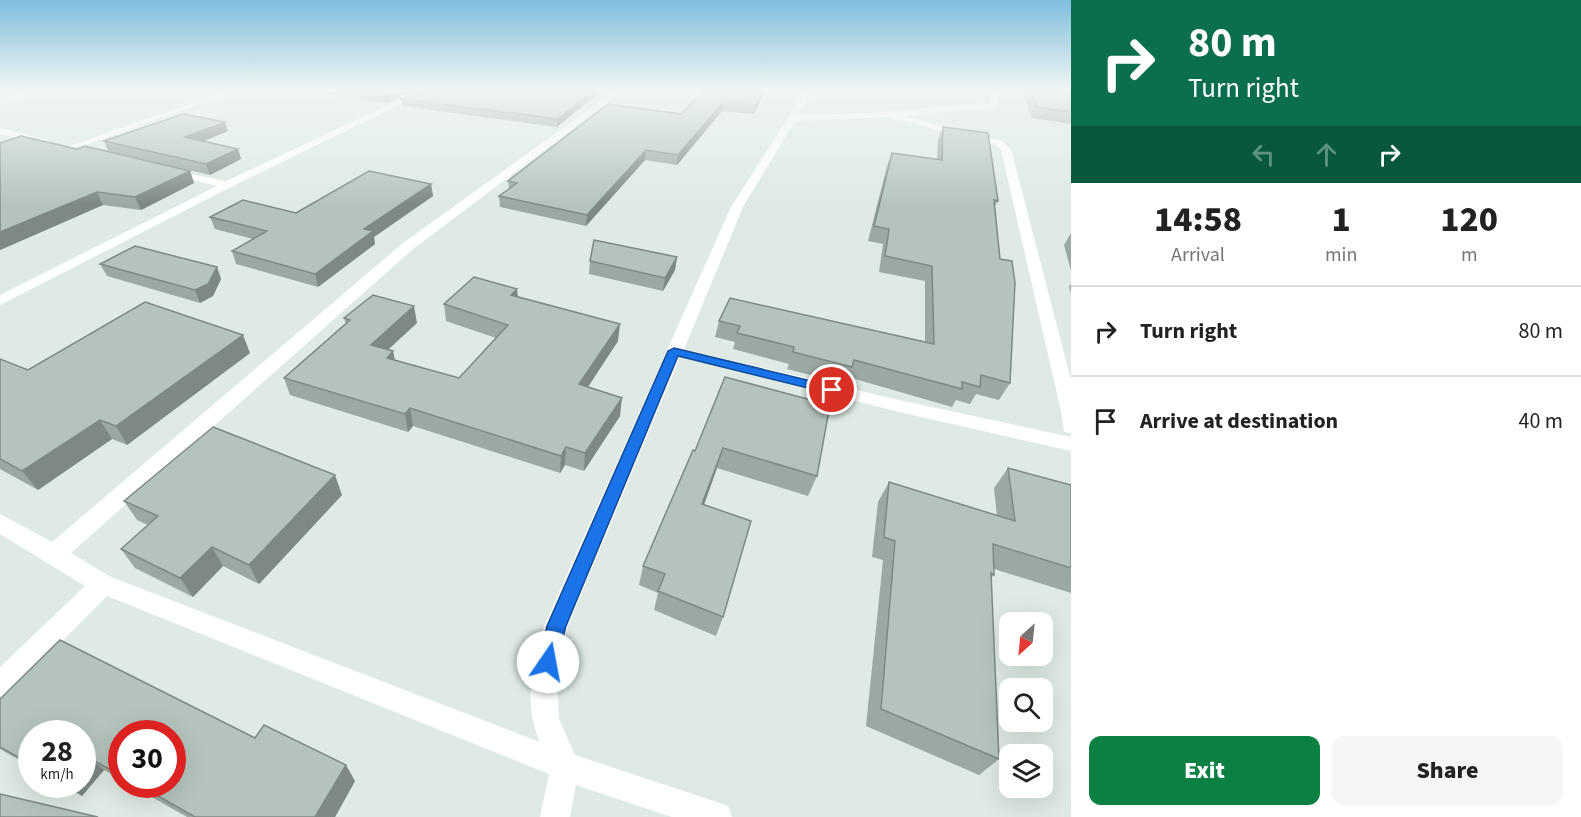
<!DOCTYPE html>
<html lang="en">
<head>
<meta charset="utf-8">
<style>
	:root { --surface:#fff; --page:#f6f6f6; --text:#222; --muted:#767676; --line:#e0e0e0; --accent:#0b8043 }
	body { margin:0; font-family:"Source Sans 3",sans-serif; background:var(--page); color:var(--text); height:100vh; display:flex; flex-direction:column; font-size:22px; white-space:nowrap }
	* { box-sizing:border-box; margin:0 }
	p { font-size:20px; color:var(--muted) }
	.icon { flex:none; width:33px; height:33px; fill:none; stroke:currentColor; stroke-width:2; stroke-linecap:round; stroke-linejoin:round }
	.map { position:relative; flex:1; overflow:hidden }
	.panel { display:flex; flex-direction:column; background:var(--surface); width:510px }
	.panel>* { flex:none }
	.banner { background:#0b6e4f; color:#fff; overflow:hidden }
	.needle { width:39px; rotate:207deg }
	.tools { position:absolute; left:999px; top:612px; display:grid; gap:12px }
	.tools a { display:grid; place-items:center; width:54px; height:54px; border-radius:12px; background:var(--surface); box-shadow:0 6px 24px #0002; font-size:30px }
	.speed { position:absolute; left:18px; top:720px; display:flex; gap:12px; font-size:30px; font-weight:700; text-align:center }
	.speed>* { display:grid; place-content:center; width:78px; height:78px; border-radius:50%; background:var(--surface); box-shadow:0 6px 24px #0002; line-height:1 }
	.speed small { font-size:15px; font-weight:400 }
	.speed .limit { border:9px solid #d22; background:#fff; color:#111 }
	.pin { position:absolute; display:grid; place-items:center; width:51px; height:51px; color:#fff; margin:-26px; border:3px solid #fff; border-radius:50%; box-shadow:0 2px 6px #0007 }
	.me { position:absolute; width:66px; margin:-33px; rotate:12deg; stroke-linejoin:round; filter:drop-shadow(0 0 4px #0008) }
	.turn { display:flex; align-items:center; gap:21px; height:126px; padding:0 18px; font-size:27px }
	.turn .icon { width:78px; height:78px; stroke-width:2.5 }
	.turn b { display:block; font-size:42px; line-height:51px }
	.lanes { display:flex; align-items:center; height:57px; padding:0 18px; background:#0003; justify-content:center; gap:30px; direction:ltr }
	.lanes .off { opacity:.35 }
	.eta { display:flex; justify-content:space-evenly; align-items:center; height:102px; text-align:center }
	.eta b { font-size:36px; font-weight:800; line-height:42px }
	.primary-button { display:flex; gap:12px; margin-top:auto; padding:12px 18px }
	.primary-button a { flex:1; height:69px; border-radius:12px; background:var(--accent); color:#fff; font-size:24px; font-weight:800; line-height:69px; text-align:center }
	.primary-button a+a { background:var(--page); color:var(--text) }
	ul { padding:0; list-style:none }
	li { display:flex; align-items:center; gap:18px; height:90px; padding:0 18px; border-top:2px solid var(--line) }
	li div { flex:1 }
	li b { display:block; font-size:22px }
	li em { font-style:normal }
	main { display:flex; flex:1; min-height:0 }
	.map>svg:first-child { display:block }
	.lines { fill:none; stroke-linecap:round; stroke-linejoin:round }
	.minor { fill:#fff; fill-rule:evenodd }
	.wall { fill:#9ba9a2 }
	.shaded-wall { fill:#7e8984 }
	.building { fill:#b4c4bc; stroke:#7e8984; stroke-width:1.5 }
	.route { fill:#1a73e8; stroke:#114b97; stroke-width:1.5 }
</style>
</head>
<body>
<main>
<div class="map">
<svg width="1071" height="817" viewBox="0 0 1071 817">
	<rect width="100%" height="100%" fill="#deeae3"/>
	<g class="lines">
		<g class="minor">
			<path d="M26,91H38L0,102V98Z"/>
			<path d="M225,91H236L72,150L64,148Z"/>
			<path d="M418,91H428L231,187L0,305V295L217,186L164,173V169L226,181Z"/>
			<path d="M614,91H623L413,249L71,553L111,577L540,742C522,699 533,669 544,626L731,207L805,91H813L798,115L869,113L990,103L992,91H1000L997,107L903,116L1002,141L1011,149L1071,380V433L1064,432L1061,411L1001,150L996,145L888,117L795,121L743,207L684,349L899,400L1071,437V451L899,412L680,357L568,626L557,679L559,719L575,755L717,802L728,806L732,817H672L576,785L570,817H540L549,774L107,596L9,695L0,699V667L85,586L0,534V514L52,542L403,243Z"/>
			<path d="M0,128L48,140L50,142L45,145L0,134Z"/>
		</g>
	</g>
	<g class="wall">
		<path d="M325,91H413L386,103L325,94Z"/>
		<path d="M418,91H601L557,127L402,106L401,99Z"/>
		<path d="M704,91H765L754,114L722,111L677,165L645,160L586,226L500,207L499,196L509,189L508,181L681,114Z"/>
		<path d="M1022,91H1071V124L1032,118Z"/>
		<path d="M225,122L228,131L203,141L238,149L241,159L210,175L108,151L104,141Z"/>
		<path d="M943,127L998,201L994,207L1010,383L999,400L976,394L970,404L956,400L952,407L848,377L845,384L787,369L789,364L733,349L735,342L715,337L719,321L925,342V281L879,272L883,244L868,241L887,166L892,153L937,159L938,140Z"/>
		<path d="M77,149L190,171L194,183L141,210L103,205L0,250Z"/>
		<path d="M431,184L433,196L374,237L375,244L318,287L236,264L232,251L253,239L215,229L210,217L296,213Z"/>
		<path d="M1071,233V271L1064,245Z"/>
		<path d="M677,257L675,270L663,291L589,274L590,261Z"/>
		<path d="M100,264L217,267L221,279L213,296L200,303L107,276Z"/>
		<path d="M1071,283V294L1069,287Z"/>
		<path d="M517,289L518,297L618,341L588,387L620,416L584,471L565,465L560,473L413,426L408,432L290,395L284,378L346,324L344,318L417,323L388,350L395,360L459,378L496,338L446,321L444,304Z"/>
		<path d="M250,353L127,445L112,439L38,490L0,469V359L28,370Z"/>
		<path d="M725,377L817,476L808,496L717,468L704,505L723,617L716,636L654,610L658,593L639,585L643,566L695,451Z"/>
		<path d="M1008,468L1071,485V593L994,569V575L991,578L999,759L979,775L866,726L883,560L872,557L878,502L889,482L997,516L994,488Z"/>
		<path d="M342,495L259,584L223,566L193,597L135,568L121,549L148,525L137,520L124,501Z"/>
		<path d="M0,699L255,738L355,781L335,817H187L129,784H172L122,734V780L104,770L82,796L61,784H82L32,734V767L0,749Z"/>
	</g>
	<g class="shaded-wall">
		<path d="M397,91H413L386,103L385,96Z"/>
		<path d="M593,91H601L557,127L558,119Z"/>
		<path d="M763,91H765L754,114L756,105Z"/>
		<path d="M724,101L722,111L677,165L678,155Z"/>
		<path d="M225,122L228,131L189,147L185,137Z"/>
		<path d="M238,149L241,159L210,175L206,164Z"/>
		<path d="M646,150L645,160L586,226L587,215Z"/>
		<path d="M190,171L194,183L141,210L135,197Z"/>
		<path d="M431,184L433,196L374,237L375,244L318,287L315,274L364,229Z"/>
		<path d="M97,192L103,205L0,250V232Z"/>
		<path d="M677,257L675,270L663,291L665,278Z"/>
		<path d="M217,267L221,279L213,296L200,303L195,290Z"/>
		<path d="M517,289L518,305L511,295Z"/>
		<path d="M414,306L417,323L374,362L371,345Z"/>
		<path d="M620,324L618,341L578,402L579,384Z"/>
		<path d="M243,335L250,353L127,445L116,426Z"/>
		<path d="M393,351L397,368L387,358Z"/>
		<path d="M622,398L620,416L584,471L585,453Z"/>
		<path d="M410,408L413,426L408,432L405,414Z"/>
		<path d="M100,420L112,439L38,490L22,471Z"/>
		<path d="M566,447L565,465L560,473L561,456Z"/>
		<path d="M723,448L717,468L697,524L702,504Z"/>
		<path d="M335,475L342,495L259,584L249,565Z"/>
		<path d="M212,547L223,566L193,597L180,578Z"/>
		<path d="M83,754L104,770L82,796L64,784H82Z"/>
		<path d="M346,765L355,781L335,817H315Z"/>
	</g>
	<g class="building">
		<path d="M351,91H397L385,96Z"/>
		<path d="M418,91H593L558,119L401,99Z"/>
		<path d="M704,91H763L756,105L724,101L678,155L646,150L587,215L499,196L517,183L508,181L608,104L681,114Z"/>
		<path d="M1031,91H1071V112L1037,107Z"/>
		<path d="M183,114L225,122L185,137L238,149L206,164L104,141Z"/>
		<path d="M943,127L988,133L998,201L994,200L1000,259L1012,261L1015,283L1010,383L981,375L980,387L962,382V389L854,360L852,367L793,352L794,347L737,333L740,326L719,321L730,298L934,344L932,266L885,256L889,229L874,226L892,153L942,160Z"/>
		<path d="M21,136L77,149L85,146L190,171L135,197L97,192L0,232V143Z"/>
		<path d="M369,171L431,184L364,229L373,231L315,274L232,251L267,231L210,217L243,200L296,213Z"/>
		<path d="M594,240L677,257L665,278L590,261Z"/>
		<path d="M135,246L217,267L208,284L195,290L100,264Z"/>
		<path d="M474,277L517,289L511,295L620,324L579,384L622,398L585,453L566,447L561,456L410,408L405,414L284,378L350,320L344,318L373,295L414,306L371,345L393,351L387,358L459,378L508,325L444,304Z"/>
		<path d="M145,302L243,335L116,426L100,420L22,471L0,459V359L28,370Z"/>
		<path d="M725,377L830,405L817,476L723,448L702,504L751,521L723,617L658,591L665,574L643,566L693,450L695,451Z"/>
		<path d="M213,427L335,475L249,565L212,547L180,578L121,549L158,516L124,501Z"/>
		<path d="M1008,468L1071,485V568L993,544L994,575L991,573L999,759L881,709L895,541L884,537L889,482L1015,521Z"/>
		<path d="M60,640L255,738L264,725L346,765L315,817H195L137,784H172V734H122V776L82,754V734H32V765L0,747V699Z"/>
		<path d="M0,794L98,817H0Z"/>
	</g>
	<linearGradient id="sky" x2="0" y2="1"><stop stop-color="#80bdde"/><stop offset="0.44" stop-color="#f0f6f2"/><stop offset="1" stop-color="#f0f6f2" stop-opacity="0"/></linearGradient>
	<rect width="1071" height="205" fill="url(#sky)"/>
	<path class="route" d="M674,348L832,386L838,390L832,394L678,356L566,626L555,668L548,671L541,668L539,662L547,626L668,351Z"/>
</svg>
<div class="tools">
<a><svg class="needle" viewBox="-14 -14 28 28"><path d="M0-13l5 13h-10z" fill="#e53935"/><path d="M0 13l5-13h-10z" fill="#767676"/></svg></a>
<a><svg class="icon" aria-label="search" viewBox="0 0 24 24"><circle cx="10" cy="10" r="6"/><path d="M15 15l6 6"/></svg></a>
<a><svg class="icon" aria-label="layers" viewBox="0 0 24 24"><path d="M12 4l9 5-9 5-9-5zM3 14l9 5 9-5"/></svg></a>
</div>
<div class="speed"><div>28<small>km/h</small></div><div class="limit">30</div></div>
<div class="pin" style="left:832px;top:390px;background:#d93025"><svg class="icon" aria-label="arrive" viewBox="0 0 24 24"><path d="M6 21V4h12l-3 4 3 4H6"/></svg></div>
<svg class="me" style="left:548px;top:662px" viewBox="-20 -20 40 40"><circle r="19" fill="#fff"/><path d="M0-13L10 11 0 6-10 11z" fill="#1a73e8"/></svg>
</div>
<section class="panel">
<div class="banner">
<div class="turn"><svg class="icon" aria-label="right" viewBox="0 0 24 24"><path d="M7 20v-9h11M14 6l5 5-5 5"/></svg><div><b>80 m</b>Turn right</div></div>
<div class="lanes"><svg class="icon off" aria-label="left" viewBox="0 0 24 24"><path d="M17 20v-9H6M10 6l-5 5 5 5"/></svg><svg class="icon off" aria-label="ahead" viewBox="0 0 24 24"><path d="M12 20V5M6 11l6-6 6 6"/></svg><svg class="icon" aria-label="right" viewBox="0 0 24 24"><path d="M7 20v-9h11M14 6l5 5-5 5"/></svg></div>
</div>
<div class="eta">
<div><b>14:58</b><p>Arrival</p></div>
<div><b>1</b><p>min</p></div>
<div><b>120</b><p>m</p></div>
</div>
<ul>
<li><svg class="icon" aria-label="right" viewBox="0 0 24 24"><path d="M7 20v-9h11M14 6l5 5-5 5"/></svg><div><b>Turn right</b></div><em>80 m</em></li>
<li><svg class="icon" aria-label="arrive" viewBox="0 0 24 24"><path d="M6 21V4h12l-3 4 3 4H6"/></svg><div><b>Arrive at destination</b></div><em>40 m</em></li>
</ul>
<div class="primary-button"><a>Exit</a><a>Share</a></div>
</section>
</main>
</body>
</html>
